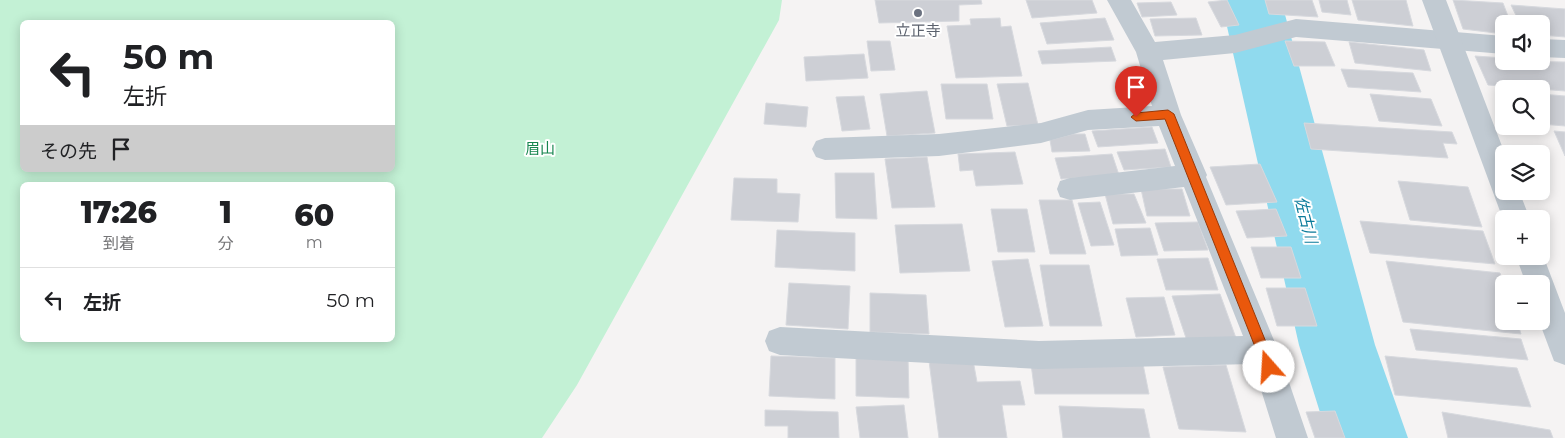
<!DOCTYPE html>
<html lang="ja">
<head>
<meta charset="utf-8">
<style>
	:root { --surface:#fff; --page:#f6f6f6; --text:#202124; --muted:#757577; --line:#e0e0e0 }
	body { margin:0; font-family:Montserrat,"Noto Sans JP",sans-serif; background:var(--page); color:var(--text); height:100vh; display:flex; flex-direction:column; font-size:19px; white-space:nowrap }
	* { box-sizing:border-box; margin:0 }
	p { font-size:16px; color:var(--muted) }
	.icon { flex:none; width:28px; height:28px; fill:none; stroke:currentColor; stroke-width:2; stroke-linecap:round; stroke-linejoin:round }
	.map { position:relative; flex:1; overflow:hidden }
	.details { position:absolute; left:20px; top:182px; width:375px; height:160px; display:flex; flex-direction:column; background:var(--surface); border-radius:8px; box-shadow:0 2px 12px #0003 }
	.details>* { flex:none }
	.hud { position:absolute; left:20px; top:20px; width:375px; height:152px; border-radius:8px; box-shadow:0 2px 12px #0003; background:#fff; color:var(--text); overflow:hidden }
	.controls { position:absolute; left:1495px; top:15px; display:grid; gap:10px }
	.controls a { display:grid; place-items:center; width:55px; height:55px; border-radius:8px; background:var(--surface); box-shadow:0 2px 12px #0003; font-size:25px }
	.pin { position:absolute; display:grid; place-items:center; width:42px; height:42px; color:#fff; margin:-51px -21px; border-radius:50% 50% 50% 0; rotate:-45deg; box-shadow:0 0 5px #0007 }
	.pin .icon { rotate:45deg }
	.me { position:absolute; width:55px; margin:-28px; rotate:341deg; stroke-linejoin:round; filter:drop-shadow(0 0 4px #0008) }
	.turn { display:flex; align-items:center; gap:18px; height:105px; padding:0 20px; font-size:22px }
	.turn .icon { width:65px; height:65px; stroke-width:2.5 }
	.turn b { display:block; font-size:35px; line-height:42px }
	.then { display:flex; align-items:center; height:48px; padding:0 20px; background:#0003; gap:10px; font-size:19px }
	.eta { display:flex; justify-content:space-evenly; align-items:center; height:85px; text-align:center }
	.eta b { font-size:30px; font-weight:800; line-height:35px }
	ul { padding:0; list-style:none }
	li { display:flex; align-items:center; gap:15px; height:65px; padding:0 20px; border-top:1px solid var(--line) }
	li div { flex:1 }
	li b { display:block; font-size:19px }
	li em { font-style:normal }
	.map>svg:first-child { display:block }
	.green { fill:#c3f1d5; fill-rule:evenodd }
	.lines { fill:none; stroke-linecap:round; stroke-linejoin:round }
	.river { fill:#90daee; fill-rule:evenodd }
	.building { fill:#cdcfd5; stroke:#d7d9de }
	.minor { fill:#c1cad2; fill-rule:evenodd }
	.tertiary { fill:#c1cad2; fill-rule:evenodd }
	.route { fill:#ea580c; stroke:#983908 }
	.worship-dot { fill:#6b7280; stroke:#fff; stroke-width:2 }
	.labels { text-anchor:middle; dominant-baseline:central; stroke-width:4; stroke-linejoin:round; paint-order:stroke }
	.worship-label { font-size:15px; fill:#5b616d; stroke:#fff }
	.park-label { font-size:15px; fill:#17864f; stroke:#fff }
	.water-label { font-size:16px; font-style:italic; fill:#0c7c9b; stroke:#fff }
</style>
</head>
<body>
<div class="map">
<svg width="1565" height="438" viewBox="0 0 1565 438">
	<rect width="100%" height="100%" fill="#f5f3f3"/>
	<path class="green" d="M0,0H782L779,20L577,385L542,438H0ZM22,22H392V170H22ZM22,185H392V340H22Z"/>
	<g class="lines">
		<path class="river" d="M1221,0H1281L1375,345L1408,438H1328L1299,345Z"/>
	</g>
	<g class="building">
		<path d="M875,0H981L982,4L959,5V21L879,23Z"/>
		<path d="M1026,0H1092L1097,13L1032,18Z"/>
		<path d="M1227,0L1239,25L1221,27L1208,2Z"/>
		<path d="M1265,0H1312L1318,17L1269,14Z"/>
		<path d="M1319,0H1347L1351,15L1322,12Z"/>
		<path d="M1352,0H1406L1413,26L1358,20Z"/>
		<path d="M1453,0L1503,3L1511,24H1504V34L1463,29Z"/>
		<path d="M1171,2L1177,15L1142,17L1137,3Z"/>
		<path d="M1511,5L1565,9V37L1541,35V24H1520Z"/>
		<path d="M1000,18L1001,27L1011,26L1022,76L956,78L947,26L971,25L970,19Z"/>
		<path d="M1105,18L1114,40L1047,44L1040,23Z"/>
		<path d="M1196,18L1202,35L1155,36L1150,19Z"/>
		<path d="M867,41H890L895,70L871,71Z"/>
		<path d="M1285,41L1325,42L1335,66H1294Z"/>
		<path d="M1349,42L1424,50L1431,71L1355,63Z"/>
		<path d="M1111,47L1116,61L1042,64L1038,51Z"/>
		<path d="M864,54L868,78L806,81L804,57Z"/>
		<path d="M1475,56L1504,58V61L1565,62V91L1488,85Z"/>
		<path d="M1341,69L1413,73L1421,92L1348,87Z"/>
		<path d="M1028,83L1038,125L1007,126L997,84Z"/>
		<path d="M941,84H987L993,119H946Z"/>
		<path d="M927,91L935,133L887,136L880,94Z"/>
		<path d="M1370,94L1431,99L1442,126L1379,121Z"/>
		<path d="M1541,94L1565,96V126L1541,124Z"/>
		<path d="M864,96L870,129L842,131L836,97Z"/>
		<path d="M766,103L808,107L806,127L764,124Z"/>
		<path d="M1304,123L1452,132L1457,144L1443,143L1448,158L1311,149Z"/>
		<path d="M1152,127L1158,143L1098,147L1092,131Z"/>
		<path d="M1554,131L1565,132V156Z"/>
		<path d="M1073,134H1085L1090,151L1052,152L1050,140Z"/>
		<path d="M1165,149L1171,167L1124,170L1117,152Z"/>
		<path d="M1015,152L1023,184L976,186L973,170L960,171L958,154Z"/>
		<path d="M1112,154L1119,175L1061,179L1055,158Z"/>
		<path d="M927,157L935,207L892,208L885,159Z"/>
		<path d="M1260,164L1277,202L1226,205L1210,167Z"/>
		<path d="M835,173H874L877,219L836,218Z"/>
		<path d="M734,178L777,179V193L800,194L798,222L731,220Z"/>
		<path d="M1398,181L1468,187L1482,227L1410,220Z"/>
		<path d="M1141,189H1182L1190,216H1147Z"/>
		<path d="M1105,194H1134L1146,223L1113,224Z"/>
		<path d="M1039,200H1072L1086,254H1050Z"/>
		<path d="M1100,202L1114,245L1091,246L1078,203Z"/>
		<path d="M991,209H1027L1035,252H998Z"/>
		<path d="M1276,209L1287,236L1247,238L1236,211Z"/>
		<path d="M1360,221L1483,231L1495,264L1370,253Z"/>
		<path d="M1198,222L1208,250L1164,251L1155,223Z"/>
		<path d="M962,224L970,271L900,273L895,225Z"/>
		<path d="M1150,228L1158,255L1121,256L1115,229Z"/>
		<path d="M777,230L855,233V271L775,267Z"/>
		<path d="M1251,247H1291L1301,278H1261Z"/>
		<path d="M1208,258L1218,290H1166L1157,259Z"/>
		<path d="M1028,259L1043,326L1005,327L992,261Z"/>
		<path d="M1386,261L1500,273L1504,285V321H1517L1521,334L1403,322Z"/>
		<path d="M1040,265H1089L1102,326H1050Z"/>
		<path d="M789,283L850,286L848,329L786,325Z"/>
		<path d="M1266,288H1305L1317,326H1277Z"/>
		<path d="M870,293L926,295L929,334L870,332Z"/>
		<path d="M1220,294L1236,338L1187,341L1172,296Z"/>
		<path d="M1164,297L1175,335L1136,337L1126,298Z"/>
		<path d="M1410,329L1521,339L1528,360L1416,350Z"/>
		<path d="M856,355L908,357L909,398L856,396Z"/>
		<path d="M771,356L835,358V399L769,396Z"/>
		<path d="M1385,356L1517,368L1531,407L1395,395Z"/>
		<path d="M973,360L977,382L1020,381L1025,405H1002L1007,438H939L929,361Z"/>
		<path d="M1031,364H1143L1149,394H1035Z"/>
		<path d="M1226,365L1246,432L1179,429L1163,367Z"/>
		<path d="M904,405L908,438H860L856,407Z"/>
		<path d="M1059,406L1144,409L1150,438H1063Z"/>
		<path d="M765,410L838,412L839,438H788V426H765Z"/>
		<path d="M1335,411L1345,438H1315L1306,412Z"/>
		<path d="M1442,412L1550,430L1553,438H1448Z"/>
	</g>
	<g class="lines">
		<g class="minor">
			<path d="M1107,0H1131L1155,42L1235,35L1296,19L1504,36V54L1296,37L1235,53L1163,60L1181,115L1207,175L1206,177L1278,350L1308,438H1276L1253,364L1039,369L780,355L769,351L765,341L769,331L780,327L1039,341L1243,336L1184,187L1070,200L1060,197L1057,189L1060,181L1070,178L1175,166L1159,126L1088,130L1041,143L939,156L825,160L816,157L812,149L816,141L825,138L939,134L1041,123L1088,110L1152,106L1136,52Z"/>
			<path d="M1541,39L1565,40V58L1541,57Z"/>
		</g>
		<g class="tertiary">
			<path d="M1422,0H1446L1505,154L1504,191H1519L1530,219H1504V222Z"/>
			<path d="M1541,250L1565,313V365L1554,361L1539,321H1541V284H1526L1516,256H1541Z"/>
		</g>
	</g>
	<path class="route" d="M1168,110L1174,114L1276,367L1274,371L1269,373L1265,371L1263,367L1165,119L1136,121L1131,117L1136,113Z"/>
	<circle class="worship-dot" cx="918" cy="13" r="5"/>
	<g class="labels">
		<g class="worship-label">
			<text x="918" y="30">立正寺</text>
		</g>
		<g class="park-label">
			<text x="540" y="148">眉山</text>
		</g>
		<g class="water-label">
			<text transform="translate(1306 220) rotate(76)">佐古川</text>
		</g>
	</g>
</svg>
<div class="controls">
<a><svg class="icon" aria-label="sound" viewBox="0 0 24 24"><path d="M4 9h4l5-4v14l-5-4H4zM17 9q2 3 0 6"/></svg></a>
<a><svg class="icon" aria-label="search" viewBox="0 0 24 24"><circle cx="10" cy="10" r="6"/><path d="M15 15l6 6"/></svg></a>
<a><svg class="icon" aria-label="layers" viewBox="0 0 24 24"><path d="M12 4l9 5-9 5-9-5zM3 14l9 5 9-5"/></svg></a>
<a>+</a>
<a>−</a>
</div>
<div class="pin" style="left:1136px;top:117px;background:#d93025"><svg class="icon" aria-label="arrive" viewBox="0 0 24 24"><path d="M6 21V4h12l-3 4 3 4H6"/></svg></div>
<svg class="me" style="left:1269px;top:367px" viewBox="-20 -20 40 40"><circle r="19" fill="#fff"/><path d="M0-13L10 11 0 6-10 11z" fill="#ea580c"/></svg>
<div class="hud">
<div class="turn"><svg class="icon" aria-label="left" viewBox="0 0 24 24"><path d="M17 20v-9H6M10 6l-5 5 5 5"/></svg><div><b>50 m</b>左折</div></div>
<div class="then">その先<svg class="icon" aria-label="arrive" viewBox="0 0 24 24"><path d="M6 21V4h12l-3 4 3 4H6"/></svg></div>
</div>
<section class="details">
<div class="eta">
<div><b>17:26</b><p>到着</p></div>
<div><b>1</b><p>分</p></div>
<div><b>60</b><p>m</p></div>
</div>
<ul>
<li><svg class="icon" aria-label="left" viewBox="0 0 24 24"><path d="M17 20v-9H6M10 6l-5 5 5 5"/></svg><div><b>左折</b></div><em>50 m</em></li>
</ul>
</section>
</div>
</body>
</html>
